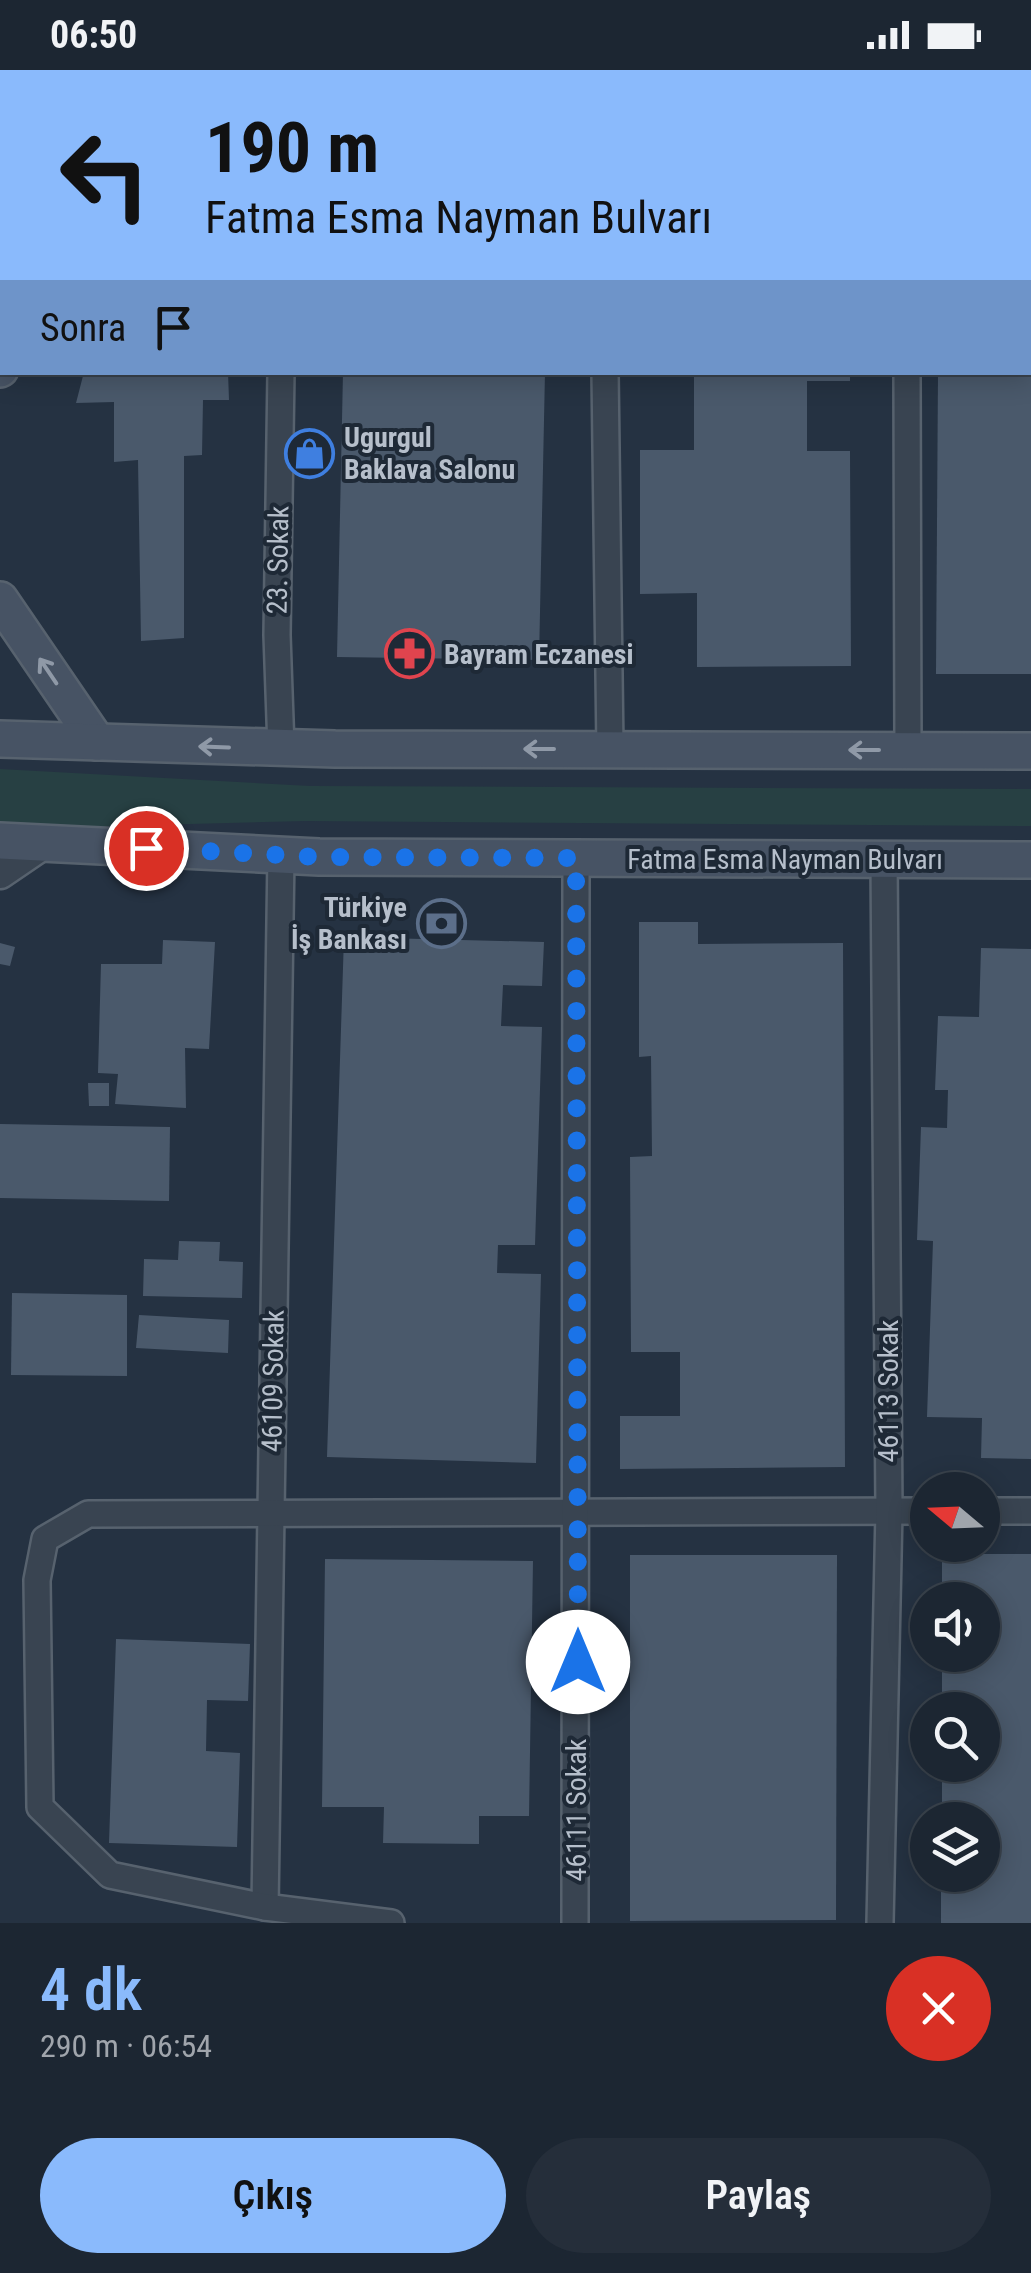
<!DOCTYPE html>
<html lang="tr">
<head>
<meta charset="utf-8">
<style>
	:root { --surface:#1c2632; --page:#252e3a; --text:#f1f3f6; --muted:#a0a5ac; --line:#3a434d; --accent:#8abafc }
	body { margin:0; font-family:"Roboto Condensed",sans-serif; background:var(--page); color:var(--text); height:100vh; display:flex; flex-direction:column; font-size:38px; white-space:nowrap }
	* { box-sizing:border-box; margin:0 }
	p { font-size:32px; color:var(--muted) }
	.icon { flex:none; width:55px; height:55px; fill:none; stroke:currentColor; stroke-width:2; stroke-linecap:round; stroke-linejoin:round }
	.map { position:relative; height:1853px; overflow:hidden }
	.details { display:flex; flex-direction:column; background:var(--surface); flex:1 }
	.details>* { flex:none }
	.banner { position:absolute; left:0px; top:0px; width:1032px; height:305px; box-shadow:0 5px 25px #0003,0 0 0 2px var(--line); background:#8abafc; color:#111; overflow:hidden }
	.needle { width:65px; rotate:289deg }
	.controls { position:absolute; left:910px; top:1402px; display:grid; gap:20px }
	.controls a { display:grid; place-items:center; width:90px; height:90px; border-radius:50%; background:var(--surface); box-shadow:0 5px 25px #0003,0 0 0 2px var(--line); font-size:50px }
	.pin { position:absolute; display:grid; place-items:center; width:85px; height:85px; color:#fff; margin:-42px; border:5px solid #fff; border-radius:50%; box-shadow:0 2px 10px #0007 }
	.me { position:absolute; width:110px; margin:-55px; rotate:0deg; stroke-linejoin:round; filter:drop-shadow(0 0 8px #0008) }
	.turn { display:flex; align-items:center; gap:35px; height:210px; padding:0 40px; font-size:45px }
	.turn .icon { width:130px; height:130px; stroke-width:2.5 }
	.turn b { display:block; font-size:70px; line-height:85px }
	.then { display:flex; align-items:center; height:95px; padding:0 40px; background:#0003; gap:20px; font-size:38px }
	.round { display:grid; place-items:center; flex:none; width:105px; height:105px; border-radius:52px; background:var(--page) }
	.overview { display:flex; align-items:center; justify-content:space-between; height:170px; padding:0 40px }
	h1 { font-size:60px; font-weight:600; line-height:75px; color:var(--accent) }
	.action { display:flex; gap:20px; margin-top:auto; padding:20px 40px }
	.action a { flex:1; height:115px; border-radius:60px; background:var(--accent); color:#111; font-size:40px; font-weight:600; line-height:115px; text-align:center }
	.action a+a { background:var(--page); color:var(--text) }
	.status { display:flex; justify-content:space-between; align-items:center; height:70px; padding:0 50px; background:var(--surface); direction:ltr }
	.status svg { height:28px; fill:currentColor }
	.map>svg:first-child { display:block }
	.green { fill:#274043 }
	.building { fill:#4a596b }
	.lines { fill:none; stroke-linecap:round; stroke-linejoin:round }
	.minor-casing { stroke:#57626e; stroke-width:30 }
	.tertiary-casing { stroke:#57626e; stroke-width:35 }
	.secondary-casing { stroke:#57626e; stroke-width:40 }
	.minor { stroke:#394451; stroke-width:25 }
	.tertiary { stroke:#394451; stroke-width:30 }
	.secondary { stroke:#475364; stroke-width:35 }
	.oneway { stroke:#8f99a7 }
	.route { stroke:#1a73e8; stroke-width:18; stroke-dasharray:0 32.4 }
	.labels { text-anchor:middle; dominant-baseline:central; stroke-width:8; stroke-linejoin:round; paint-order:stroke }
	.poi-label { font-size:28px; font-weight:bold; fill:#b6bfcb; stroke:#1e2936; text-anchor:start }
	.street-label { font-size:28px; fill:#b6bfcb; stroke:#1e2936 }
</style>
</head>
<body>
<div class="status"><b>06:50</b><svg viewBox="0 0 49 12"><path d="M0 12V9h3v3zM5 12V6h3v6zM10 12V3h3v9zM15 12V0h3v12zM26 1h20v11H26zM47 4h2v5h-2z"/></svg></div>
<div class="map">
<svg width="1031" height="1853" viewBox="0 0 1031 1853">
	<rect width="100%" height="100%" fill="#253242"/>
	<path class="green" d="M0,699L310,716L1031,719V756L305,751L0,759Z"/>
	<g class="building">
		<path d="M84,302H228L229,330H203L202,385L184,386V568L141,571L138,390L114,392V332L76,333Z"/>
		<path d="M343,302H545L539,590L337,587Z"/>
		<path d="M694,302H850V311H807V381H850L851,596L697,597V523L640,524V380H694Z"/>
		<path d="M938,302H1031V604H936Z"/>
		<path d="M639,852H698V874L843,873L845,1397L620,1399V1346H680V1282H631L630,1087L652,1086L651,986L639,987Z"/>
		<path d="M344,867L544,872L542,916L503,915L501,956L542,957L535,1175H498L497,1203L541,1204L536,1393L327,1387Z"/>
		<path d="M163,870L215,872L209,979L185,978L186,1038L115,1034L118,1004L98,1003L101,894H162Z"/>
		<path d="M0,873L15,877L10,896L0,894Z"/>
		<path d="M981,878L1031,879V1389L981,1388L982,1348L927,1347L933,1171L917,1170L921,1057L947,1058L948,1020H935L938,946L979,947Z"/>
		<path d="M88,1013H109V1036H89Z"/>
		<path d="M0,1054L170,1057L169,1131L0,1128Z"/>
		<path d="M179,1171L220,1172L219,1191L243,1192L242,1228L143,1226L144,1189L178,1190Z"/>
		<path d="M12,1223L127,1225V1306L11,1305Z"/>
		<path d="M139,1245L229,1250L228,1283L136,1278Z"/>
		<path d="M942,1484H1031V1853H941V1805H982V1750H942V1695H982V1640H942V1585H982V1530H942Z"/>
		<path d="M630,1485H837L836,1850L630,1851Z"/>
		<path d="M325,1489L533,1491L529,1746H479V1774L383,1773L384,1737H322Z"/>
		<path d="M116,1569L250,1574L248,1631L207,1630L206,1681L240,1683L237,1777L109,1773Z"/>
	</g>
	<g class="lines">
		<defs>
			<g id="minor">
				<path d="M601,0V2"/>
				<path d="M906,0V2"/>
				<path d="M285,2V0"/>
				<path d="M1030,58H1031"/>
				<path d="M281,302L277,565L281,678"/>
				<path d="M605,302L610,679"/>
				<path d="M907,302L908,680"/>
				<path d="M982,1441H1031"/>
				<path d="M265,1837L281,785"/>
				<path d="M391,1853L265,1837L110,1805L40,1737L37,1510L45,1469L88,1444L928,1441"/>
				<path d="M575,1853L576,788"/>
				<path d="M880,1853L889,1441L884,789"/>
			</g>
			<path id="tertiary" d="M0,803L44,773"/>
			<g id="secondary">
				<path d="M52,2V0"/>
				<path d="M0,200L2,193"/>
				<path d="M0,299L2,275"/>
				<path d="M0,530L97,672"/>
				<path d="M0,669L335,679L1031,681"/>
				<path d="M0,771L319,787L1031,790"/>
			</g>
		</defs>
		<use href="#minor" class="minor-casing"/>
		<use href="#tertiary" class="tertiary-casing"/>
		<use href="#secondary" class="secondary-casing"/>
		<use href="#minor" class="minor"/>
		<use href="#tertiary" class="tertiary"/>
		<use href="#secondary" class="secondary"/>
	</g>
	<defs><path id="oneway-shaft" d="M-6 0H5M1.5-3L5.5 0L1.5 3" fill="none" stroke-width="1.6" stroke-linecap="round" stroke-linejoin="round" transform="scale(2.5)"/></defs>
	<g class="oneway">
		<use href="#oneway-shaft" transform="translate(48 601) rotate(-124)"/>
		<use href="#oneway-shaft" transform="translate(214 677) rotate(-178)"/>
		<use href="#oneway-shaft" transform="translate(539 679) rotate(-180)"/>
		<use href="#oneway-shaft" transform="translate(864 680) rotate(-180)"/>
	</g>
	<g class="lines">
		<path class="route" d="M146,778L319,787L576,788L578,1592"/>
	</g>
	<defs>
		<symbol id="shop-ring" viewBox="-11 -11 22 22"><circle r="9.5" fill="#1e2936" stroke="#3f7fe0" stroke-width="1.5"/><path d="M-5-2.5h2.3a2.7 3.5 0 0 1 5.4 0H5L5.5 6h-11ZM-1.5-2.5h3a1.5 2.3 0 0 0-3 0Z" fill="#3f7fe0"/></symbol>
		<symbol id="pharmacy-ring" viewBox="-11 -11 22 22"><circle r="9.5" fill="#1e2936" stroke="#e0444e" stroke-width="1.5"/><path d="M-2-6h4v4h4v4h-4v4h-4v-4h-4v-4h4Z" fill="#e0444e"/></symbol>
		<symbol id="bank-ring" viewBox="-11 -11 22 22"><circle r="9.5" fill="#1e2936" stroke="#5c6f8a" stroke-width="1.5"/><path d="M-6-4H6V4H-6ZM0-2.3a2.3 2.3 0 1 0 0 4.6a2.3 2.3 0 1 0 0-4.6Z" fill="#5c6f8a"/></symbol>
	</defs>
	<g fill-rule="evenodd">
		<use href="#shop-ring" x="282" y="356" width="55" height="55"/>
		<use href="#pharmacy-ring" x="382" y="556" width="55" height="55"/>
		<use href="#bank-ring" x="414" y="826" width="55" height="55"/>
	</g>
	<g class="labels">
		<g class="poi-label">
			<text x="344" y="367">Ugurgul<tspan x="344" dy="32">Baklava Salonu</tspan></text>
			<text x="444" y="584">Bayram Eczanesi</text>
			<text x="407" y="837" text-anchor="end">Türkiye<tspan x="407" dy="32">İş Bankası</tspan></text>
		</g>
		<g class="street-label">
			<text transform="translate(278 490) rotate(-89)">23. Sokak</text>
			<text x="785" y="789">Fatma Esma Nayman Bulvarı</text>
			<text transform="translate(273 1311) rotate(-89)">46109 Sokak</text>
			<text transform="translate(888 1321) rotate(-90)">46113 Sokak</text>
			<text transform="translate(576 1740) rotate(-90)">46111 Sokak</text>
		</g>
	</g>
</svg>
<div class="controls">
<a><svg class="needle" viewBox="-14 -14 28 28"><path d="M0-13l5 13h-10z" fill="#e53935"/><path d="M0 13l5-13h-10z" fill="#a0a5ac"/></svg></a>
<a><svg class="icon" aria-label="sound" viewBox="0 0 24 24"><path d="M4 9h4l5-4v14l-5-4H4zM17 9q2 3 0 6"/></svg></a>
<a><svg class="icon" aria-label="search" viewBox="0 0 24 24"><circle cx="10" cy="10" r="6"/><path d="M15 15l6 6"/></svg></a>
<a><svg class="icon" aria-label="layers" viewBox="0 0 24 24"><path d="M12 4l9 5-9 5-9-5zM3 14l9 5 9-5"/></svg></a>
</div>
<div class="pin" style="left:146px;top:778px;background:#d93025"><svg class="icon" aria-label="arrive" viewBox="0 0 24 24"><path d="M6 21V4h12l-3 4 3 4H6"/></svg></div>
<svg class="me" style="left:578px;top:1592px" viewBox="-20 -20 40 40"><circle r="19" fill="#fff"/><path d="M0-13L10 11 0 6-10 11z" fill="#1a73e8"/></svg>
<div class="banner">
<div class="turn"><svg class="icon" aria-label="left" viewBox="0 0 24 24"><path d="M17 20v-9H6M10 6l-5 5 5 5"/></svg><div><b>190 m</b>Fatma Esma Nayman Bulvarı</div></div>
<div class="then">Sonra<svg class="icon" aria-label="arrive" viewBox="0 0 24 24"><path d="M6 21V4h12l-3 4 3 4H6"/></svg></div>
</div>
</div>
<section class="details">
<div class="overview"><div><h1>4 dk</h1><p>290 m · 06:54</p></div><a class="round" style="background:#d93025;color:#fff"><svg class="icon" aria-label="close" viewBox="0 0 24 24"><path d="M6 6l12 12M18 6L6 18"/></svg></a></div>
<div class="action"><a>Çıkış</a><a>Paylaş</a></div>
</section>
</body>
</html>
